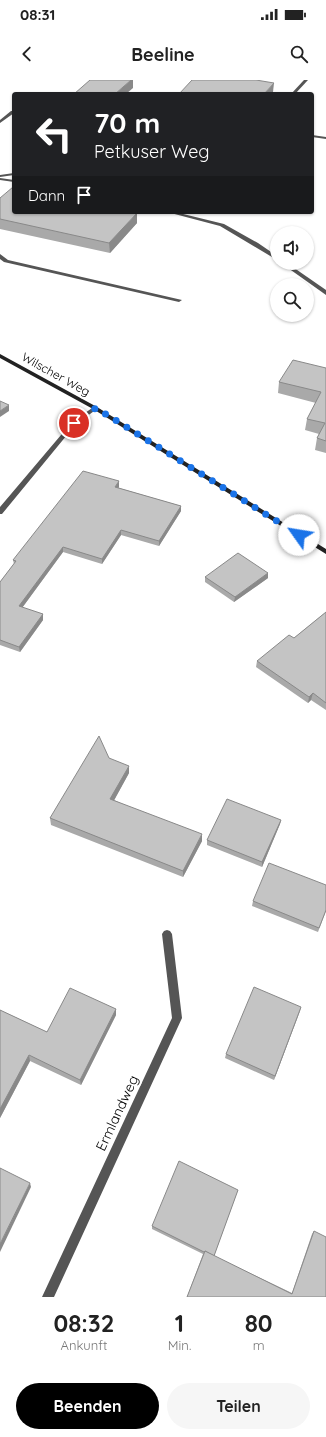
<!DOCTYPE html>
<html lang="de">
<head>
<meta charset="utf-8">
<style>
	:root { --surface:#fff; --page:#f6f6f6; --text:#222; --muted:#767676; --accent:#000 }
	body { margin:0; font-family:Quicksand,sans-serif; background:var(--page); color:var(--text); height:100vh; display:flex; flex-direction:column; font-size:15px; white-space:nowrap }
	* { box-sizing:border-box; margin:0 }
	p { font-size:13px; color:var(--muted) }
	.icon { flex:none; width:22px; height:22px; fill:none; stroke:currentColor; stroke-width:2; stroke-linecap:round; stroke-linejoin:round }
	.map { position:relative; height:1217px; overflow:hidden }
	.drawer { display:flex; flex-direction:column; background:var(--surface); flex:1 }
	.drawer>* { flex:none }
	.banner { position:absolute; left:12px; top:12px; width:302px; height:122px; border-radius:4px; box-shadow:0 1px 3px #0004; background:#202124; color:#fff; overflow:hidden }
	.buttons { position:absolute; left:270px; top:146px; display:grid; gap:8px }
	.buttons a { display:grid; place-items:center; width:44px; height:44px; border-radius:50%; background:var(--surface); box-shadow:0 1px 3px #0004; font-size:20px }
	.pin { position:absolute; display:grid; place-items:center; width:34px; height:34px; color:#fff; margin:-17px; border:2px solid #fff; border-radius:50%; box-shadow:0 1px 4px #0007 }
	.me { position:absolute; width:44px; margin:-22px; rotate:302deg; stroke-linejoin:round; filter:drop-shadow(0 0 3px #0008) }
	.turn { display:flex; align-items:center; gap:14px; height:84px; padding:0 16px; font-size:18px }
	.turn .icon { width:52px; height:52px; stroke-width:2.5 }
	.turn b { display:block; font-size:28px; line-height:34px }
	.then { display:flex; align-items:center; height:38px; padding:0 16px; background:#0003; gap:8px; font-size:15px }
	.eta { display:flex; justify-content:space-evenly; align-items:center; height:68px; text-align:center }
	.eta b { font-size:24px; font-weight:700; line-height:28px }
	.cta { display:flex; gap:8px; margin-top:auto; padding:8px 16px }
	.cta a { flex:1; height:46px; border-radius:24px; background:var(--accent); color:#fff; font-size:16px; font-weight:700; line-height:46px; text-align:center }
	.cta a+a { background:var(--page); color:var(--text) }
	.status { display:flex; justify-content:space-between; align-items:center; height:28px; padding:0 20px; background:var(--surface); direction:ltr }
	.status svg { height:11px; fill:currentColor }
	header { display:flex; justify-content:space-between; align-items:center; height:52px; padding:0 16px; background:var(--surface); font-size:18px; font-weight:700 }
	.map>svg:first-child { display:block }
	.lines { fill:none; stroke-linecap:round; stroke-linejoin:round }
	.lane { fill:#555; fill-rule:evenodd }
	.street { fill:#555; fill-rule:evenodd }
	.secondary { fill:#222; fill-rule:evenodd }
	.wall { fill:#a9a9a9 }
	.shaded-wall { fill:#898989 }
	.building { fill:#c4c4c4; stroke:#898989 }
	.route { stroke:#1a73e8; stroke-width:7; stroke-dasharray:0 12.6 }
	.labels { text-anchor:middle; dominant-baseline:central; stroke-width:4; stroke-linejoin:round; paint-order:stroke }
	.street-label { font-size:12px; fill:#000; stroke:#fff }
	.near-street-label { font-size:14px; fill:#000; stroke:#fff }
</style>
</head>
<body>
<div class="status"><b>08:31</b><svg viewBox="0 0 49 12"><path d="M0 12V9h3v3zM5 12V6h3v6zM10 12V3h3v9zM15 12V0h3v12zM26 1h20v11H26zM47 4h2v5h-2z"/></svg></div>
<header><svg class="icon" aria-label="back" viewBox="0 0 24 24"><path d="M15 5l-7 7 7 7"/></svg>Beeline<svg class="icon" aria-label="search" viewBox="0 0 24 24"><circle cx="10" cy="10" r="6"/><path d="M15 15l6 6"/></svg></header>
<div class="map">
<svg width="326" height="1217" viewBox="0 0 326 1217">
	<rect width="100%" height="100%" fill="#fff"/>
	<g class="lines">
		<g class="lane">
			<path d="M304,0H308L295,14H291Z"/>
			<path d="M11,31H14V33L0,43V40Z"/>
			<path d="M312,55L326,57V59L312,57Z"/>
			<path d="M14,93V95L0,97V95Z"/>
			<path d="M0,98L14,100V102L0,100Z"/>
			<path d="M167,132H175L224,144L258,163L277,176V180L220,146Z"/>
			<path d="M0,174L8,180L182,220L179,222L4,182L0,179Z"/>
			<path d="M281,183H287L326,210V215Z"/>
		</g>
		<g class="street">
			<path d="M95,326L97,327V329L76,344L2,434H0V427L72,342Z"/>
			<path d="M167,850L170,851L172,854L182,938L54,1217H42L172,938L162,854L164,851Z"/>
		</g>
		<path class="secondary" d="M0,274L97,327L326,469V474L93,329L0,278Z"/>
	</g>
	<g class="wall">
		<path d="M0,118L137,143L110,173L0,149Z"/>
		<path d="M326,288V373L315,370L317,358L319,354L305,350L307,339L316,323L278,313L279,302Z"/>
		<path d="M119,407V408L181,426V431L159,466L121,455L102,484L63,472L22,528L43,534V540L20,572L0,565V502L14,484L13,480Z"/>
		<path d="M268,493V498L234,522L205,502V497Z"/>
		<path d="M326,532V630L311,620L308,623L256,587L257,581L294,558Z"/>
		<path d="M109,678L129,693L114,720L202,761L183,797L51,745L50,738Z"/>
		<path d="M281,740L280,744L262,787L207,765V760Z"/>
		<path d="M326,805V831L318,852L252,826L253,821Z"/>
		<path d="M301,927L274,1000L225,978L226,974Z"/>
		<path d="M116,929V935L81,1005L30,981L0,1038V930L47,952Z"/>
		<path d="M238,1110L214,1176L292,1213L312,1154L314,1151L326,1217H187L203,1174L152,1149V1146Z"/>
	</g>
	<g class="shaded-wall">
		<path d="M131,0H133V8L126,14H115Z"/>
		<path d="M274,3L273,12L271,14H264Z"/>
		<path d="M137,133V143L110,173L109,163Z"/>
		<path d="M9,325V331L0,337V331Z"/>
		<path d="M119,401V407L115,412V407Z"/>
		<path d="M181,426V431L159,466V461Z"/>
		<path d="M121,450V455L102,484V479Z"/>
		<path d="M63,467V472L19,532V526Z"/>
		<path d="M268,493V498L234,522L235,517Z"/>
		<path d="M43,534V540L20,572L19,567Z"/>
		<path d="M313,613L311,620L308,623L309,617Z"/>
		<path d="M129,686V693L111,726L110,719Z"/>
		<path d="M281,740L280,744L262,787V782Z"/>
		<path d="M202,754V761L183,797V791Z"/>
		<path d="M301,927L300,931L274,1000L275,996Z"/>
		<path d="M116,929V935L81,1005L80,1000Z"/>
		<path d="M29,975L30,981L0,1038V1029Z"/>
		<path d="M30,1103L31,1107L0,1172V1164Z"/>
	</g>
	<g class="building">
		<path d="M90,0H131L115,14H74Z"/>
		<path d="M192,0H256L274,3L264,14H179Z"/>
		<path d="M13,107H14V132H134L137,133L109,163L0,139V118Z"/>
		<path d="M293,280L326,288V361L317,358L325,343L307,339L321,312L279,302Z"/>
		<path d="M0,321L9,325L0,331Z"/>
		<path d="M83,391L119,401L115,407L181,426L159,461L121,450L102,479L63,467L19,526L43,534L19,567L0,560V502L16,481L13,480Z"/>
		<path d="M238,473L268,493L235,517L205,497Z"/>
		<path d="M326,532V623L313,613L309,617L257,581L289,555L294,558Z"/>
		<path d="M99,656L109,678L129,686L110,719L202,754L183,791L50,738Z"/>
		<path d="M227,719L281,740L262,782L207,760Z"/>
		<path d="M269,783L326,805V830L319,848L253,821Z"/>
		<path d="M254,907L301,927L275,996L226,974Z"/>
		<path d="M70,908L116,929L80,1000L29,975L0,1029V930L47,952Z"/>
		<path d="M179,1081L238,1110L214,1176L205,1171L204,1172L152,1146Z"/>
		<path d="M0,1088L30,1103L0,1164Z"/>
		<path d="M314,1151L326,1157V1217H187L205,1171L292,1214Z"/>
	</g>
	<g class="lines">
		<path class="route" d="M74,343L96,328L299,455"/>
	</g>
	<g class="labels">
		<g class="street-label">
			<text transform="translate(56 294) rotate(29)">Wilscher Weg</text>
		</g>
		<g class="near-street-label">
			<text transform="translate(117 1033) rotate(-65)">Ermlandweg</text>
		</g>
	</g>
</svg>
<div class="buttons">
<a><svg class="icon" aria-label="sound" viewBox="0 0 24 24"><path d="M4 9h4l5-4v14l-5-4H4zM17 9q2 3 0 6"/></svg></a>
<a><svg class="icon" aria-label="search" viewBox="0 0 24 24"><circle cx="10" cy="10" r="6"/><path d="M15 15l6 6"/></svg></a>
</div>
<div class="pin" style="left:74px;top:343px;background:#d93025"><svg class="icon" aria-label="arrive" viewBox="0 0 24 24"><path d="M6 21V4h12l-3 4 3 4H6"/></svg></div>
<svg class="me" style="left:299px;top:455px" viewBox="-20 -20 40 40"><circle r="19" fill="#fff"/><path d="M0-13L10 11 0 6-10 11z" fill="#1a73e8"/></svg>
<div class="banner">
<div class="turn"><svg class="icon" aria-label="left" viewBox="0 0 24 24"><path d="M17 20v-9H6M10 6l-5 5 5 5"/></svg><div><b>70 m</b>Petkuser Weg</div></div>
<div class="then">Dann<svg class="icon" aria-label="arrive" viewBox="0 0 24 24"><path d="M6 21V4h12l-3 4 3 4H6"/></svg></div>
</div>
</div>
<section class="drawer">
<div class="eta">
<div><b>08:32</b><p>Ankunft</p></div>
<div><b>1</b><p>Min.</p></div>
<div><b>80</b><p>m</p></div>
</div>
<div class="cta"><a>Beenden</a><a>Teilen</a></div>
</section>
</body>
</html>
